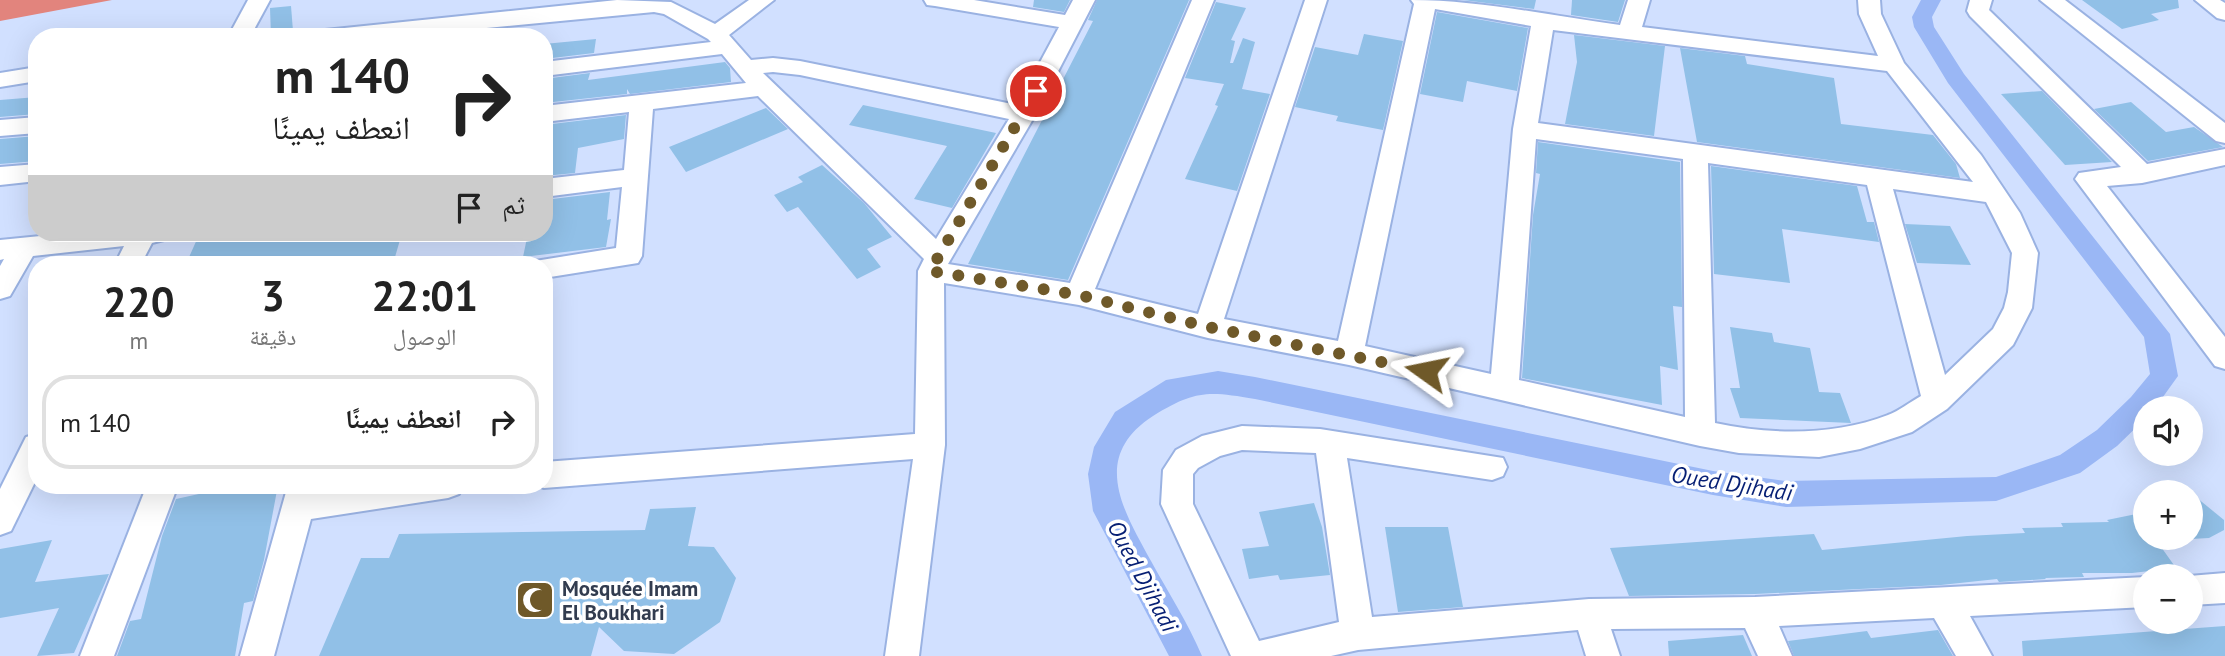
<!DOCTYPE html>
<html lang="ar">
<head>
<meta charset="utf-8">
<style>
	:root { --surface:#fff; --page:#f6f6f6; --text:#222; --muted:#767676; --line:#e0e0e0 }
	body { margin:0; font-family:"PT Sans","Noto Naskh Arabic",sans-serif; background:var(--page); color:var(--text); direction:rtl; height:100vh; display:flex; flex-direction:column; font-size:26px; white-space:nowrap }
	* { box-sizing:border-box; margin:0 }
	p { font-size:23px; color:var(--muted) }
	.icon { flex:none; width:38px; height:38px; fill:none; stroke:currentColor; stroke-width:2; stroke-linecap:round; stroke-linejoin:round }
	.map { position:relative; flex:1; overflow:hidden; direction:ltr }
	.details { position:absolute; left:28px; top:256px; width:525px; height:238px; display:flex; flex-direction:column; background:var(--surface); border-radius:28px; box-shadow:0 7px 28px #0002; direction:rtl }
	.details>* { flex:none }
	.hud { position:absolute; left:28px; top:28px; width:525px; height:214px; border-radius:28px; box-shadow:0 7px 28px #0002; direction:rtl; background:#fff; color:var(--text); overflow:hidden }
	.tools { position:absolute; left:2133px; top:396px; display:grid; gap:14px }
	.tools a { display:grid; place-items:center; width:70px; height:70px; border-radius:50%; background:var(--surface); box-shadow:0 7px 28px #0002; font-size:35px }
	.pin { position:absolute; display:grid; place-items:center; width:60px; height:60px; color:#fff; margin:-30px; border:4px solid #fff; border-radius:50%; box-shadow:0 2px 7px #0007 }
	.me { position:absolute; width:77px; margin:-38px; rotate:282deg; stroke-linejoin:round; filter:drop-shadow(0 0 5px #0008) }
	.turn { display:flex; align-items:center; gap:24px; height:147px; padding:0 28px; font-size:32px }
	.turn .icon { width:91px; height:91px; stroke-width:2.5 }
	.turn b { display:block; font-size:49px; line-height:60px }
	.then { display:flex; align-items:center; height:66px; padding:0 28px; background:#0003; gap:14px; font-size:26px }
	.eta { display:flex; justify-content:space-evenly; align-items:center; height:119px; text-align:center }
	.eta b { font-size:42px; font-weight:700; line-height:49px }
	ul { padding:0; list-style:none }
	li { display:flex; align-items:center; gap:21px; height:94px; margin:0 14px 10px; padding:0 14px; border:4px solid var(--line); border-radius:28px }
	li div { flex:1 }
	li b { display:block; font-size:26px }
	li em { font-style:normal }
	.map>svg:first-child { display:block }
	.forest { fill:#e2847d }
	.lines { fill:none; stroke-linecap:round; stroke-linejoin:round }
	.canal { fill:#9ab7f5; fill-rule:evenodd }
	.building { fill:#91c0e7 }
	.minor-casing { stroke:#9ab2e2; stroke-width:4 }
	.minor { fill:#fff; fill-rule:evenodd }
	.route { stroke:#6f5929; stroke-width:12; stroke-dasharray:0 21.6 }
	.labels { text-anchor:middle; dominant-baseline:central; stroke-width:7; stroke-linejoin:round; paint-order:stroke }
	.poi-label { font-size:21px; font-weight:bold; fill:#323c4f; stroke:#fff; text-anchor:start }
	.water-label { font-size:23px; font-style:italic; fill:#061f74; stroke:#fff }
</style>
</head>
<body>
<div class="map">
<svg width="2225" height="656" viewBox="0 0 2225 656">
	<rect width="100%" height="100%" fill="#d1e0ff"/>
	<path class="forest" d="M0,0H112L0,21Z"/>
	<g class="lines">
		<path class="canal" d="M1921,0H1941L1932,17L1934,27L1964,74L2170,334L2178,376L2155,408H2146V418L2117,446L2080,473L1996,501L1786,507L1713,495L1255,399C1208,391 1195,390 1153,416C1090,457 1123,510 1151,561C1168,592 1188,623 1202,656H1169L1093,511L1088,474L1094,447L1115,412L1166,380L1218,371L1255,377L1713,471L1786,481L1996,477L2060,455L2097,430L2131,397L2150,374L2144,337L1948,83L1914,27L1912,17Z"/>
	</g>
	<g class="building">
		<path d="M1034,0H1070L1064,12L1033,7Z"/>
		<path d="M1097,0H1189L1068,280L968,264L1093,21L1088,20Z"/>
		<path d="M1463,0H1536L1534,9Z"/>
		<path d="M1572,0H1625L1618,22L1571,15Z"/>
		<path d="M2082,0H2178L2179,8L2151,14L2159,20L2122,29Z"/>
		<path d="M1216,2L1246,8L1231,40L1235,41L1230,63H1233L1243,38L1255,42L1242,89L1270,94L1237,191L1185,179L1218,106L1215,105L1224,84L1185,78Z"/>
		<path d="M291,6L293,31L271,36L270,8Z"/>
		<path d="M1437,12L1528,28L1517,91L1467,81L1463,102L1420,94Z"/>
		<path d="M1364,34L1403,41L1383,130L1336,121L1338,116L1295,107L1315,47L1358,55Z"/>
		<path d="M1574,35L1665,46L1654,136L1565,124L1577,62Z"/>
		<path d="M596,39L594,53L544,59V44Z"/>
		<path d="M1680,48L1745,56L1747,64L1834,78L1841,124L1933,135L1956,164L1960,178L1697,142Z"/>
		<path d="M725,62L730,68L731,82L630,94L627,89V94L544,103V79L590,73L588,80Z"/>
		<path d="M2042,91L2112,162L2065,165L2001,94Z"/>
		<path d="M37,97V114L0,117V100Z"/>
		<path d="M2131,102L2166,132L2194,127L2223,147L2148,161L2094,109Z"/>
		<path d="M863,105L996,133L952,208L914,199L947,146L849,125Z"/>
		<path d="M766,108L788,129L686,172L669,147Z"/>
		<path d="M626,115L624,139L578,148L575,173L544,176V125Z"/>
		<path d="M37,136V161L0,164V139Z"/>
		<path d="M1538,142L1680,162L1682,307L1673,306L1678,370L1660,366L1662,405L1522,378L1533,215L1540,174L1536,173Z"/>
		<path d="M822,165L864,203L892,237L867,249L881,267L857,279L798,207L787,212L774,195L803,182L798,177Z"/>
		<path d="M1711,166L1857,186L1867,222H1874L1879,242L1782,229L1790,283L1714,274Z"/>
		<path d="M610,192L607,220L611,219L606,247L523,257L528,233H544V200Z"/>
		<path d="M1905,224L1950,226L1971,265L1917,263Z"/>
		<path d="M232,233H402L393,264H244L246,259L186,264L198,237Z"/>
		<path d="M1730,327L1772,333L1774,342L1810,348L1819,392L1840,393L1851,423L1740,418L1730,388H1740Z"/>
		<path d="M240,485H278L264,560L253,601L244,603L235,656H117L130,621L141,619L162,536L176,499Z"/>
		<path d="M2191,493L2224,520V530L2209,538L2191,539Z"/>
		<path d="M1314,503L1322,527L1330,575L1280,580L1278,575L1249,579L1242,549L1269,546L1259,512Z"/>
		<path d="M696,507L688,546L714,547L736,578L720,622L674,654L624,651L599,627L591,656H319L361,558H389L399,534L645,530L650,509Z"/>
		<path d="M2146,512V537H2154L2176,568L2132,573H2082L2084,577L2045,578L2046,579L1999,582L1997,579L1941,585L1755,594L1629,596L1610,548L1814,534L1822,550L1967,536L2025,533L2022,528L2063,527L2061,523L2109,522L2107,520Z"/>
		<path d="M1385,527H1448L1463,607L1398,612Z"/>
		<path d="M52,540L35,582L109,574L74,653L37,656L59,608L0,618V549Z"/>
		<path d="M2225,626V656H2023L2022,641Z"/>
		<path d="M1938,630L1953,656H1794L1788,641L1867,631L1871,638Z"/>
		<path d="M1743,635L1752,656H1669L1668,641Z"/>
	</g>
	<g class="lines">
		<defs>
			<g id="minor">
				<path d="M248,0H270L250,37H228Z"/>
				<path d="M617,0L671,2L715,24L749,0H774L729,35L751,60L773,58L800,61L1017,105L1059,27L935,6L927,5L924,0H974L1065,15L1073,0H1095L1036,114L948,264L1070,283L1192,0H1214L1095,289L1198,314L1305,0H1327L1224,319L1338,341L1414,4L1411,0C1481,0 1551,16 1620,25L1628,0H1650L1642,27L1878,56L1859,14L1858,0H1880L1881,14L1904,63L1981,155L2020,213L2038,253L2032,308L2013,345L1947,409L1912,432L1860,449L1819,457L1739,453L1700,446L1349,365L1208,338L1079,305L944,283L945,445L919,656H885L913,459L544,488L535,485H544V462L915,434L918,271L924,259L758,96L653,109L642,256L638,263L544,278V264H533L535,261L616,248L622,187L544,197V179L624,170L629,112L544,122V106L746,83L722,54L544,76V62L711,42L708,39L664,14L654,12L392,37H314L317,32L325,30ZM1435,9L1531,26L1513,129L1491,374L1365,346ZM1553,30L1887,71L1973,182L1538,123ZM773,72L800,75L1009,119L936,239L763,73ZM1536,139L1683,159L1685,417L1519,380ZM1708,163L1867,185L1921,396C1910,402 1899,411 1888,415C1834,436 1770,435 1715,423ZM1893,189L1986,202L2012,253L2008,292L2004,308L1993,329L1945,375Z"/>
				<path d="M1970,0H1992L1989,10L2147,164L2225,149V165L2142,183L2107,186L2225,337V369L2215,366L2075,179L2079,173L2121,167L1970,16L1967,11Z"/>
				<path d="M2040,0H2065L2225,123V143L2216,141Z"/>
				<path d="M2195,0H2220L2225,3V20L2217,18Z"/>
				<path d="M37,67V81L0,87V73Z"/>
				<path d="M37,117V133L0,136V120Z"/>
				<path d="M37,164V181L0,185V167Z"/>
				<path d="M71,233H168L164,240L152,243L141,264H115L124,246L33,256L10,296L0,299V266L4,259L0,260V240Z"/>
				<path d="M1242,426L1320,429L1503,458L1507,467L1503,476L1492,480L1347,458L1372,617L1589,599L1755,597L2146,577V607L1970,616L1992,656H1956L1934,618L1779,626L1792,656H1758L1745,628L1611,629L1620,656H1586L1578,630L1358,650L1331,656H1231L1161,504L1163,470L1176,450L1202,436ZM1242,450L1316,453L1339,622L1259,641L1193,504V474L1198,468L1220,456Z"/>
				<path d="M37,434V478L11,531L0,535V489L26,437Z"/>
				<path d="M147,485H178L114,656H80Z"/>
				<path d="M288,485H319L318,491L358,485H464L459,494L448,498L311,519L274,656H240Z"/>
				<path d="M2225,573V603L2191,605L2189,576Z"/>
			</g>
		</defs>
		<use href="#minor" class="minor-casing"/>
		<use href="#minor" class="minor"/>
	</g>
	<g class="lines">
		<path class="route" d="M1036,91L930,271L1079,295L1208,327L1426,371"/>
	</g>
	<defs>
		<symbol id="mosque-square" viewBox="-11 -11 22 22"><rect x="-9" y="-9" width="18" height="18" rx="4" fill="#6f5929" stroke="#fff"/><path d="M3.5-4.9A6 6 0 1 0 3.5 4.9A5 5 0 1 1 3.5-4.9Z" fill="#fff"/></symbol>
	</defs>
	<g fill-rule="evenodd">
		<use href="#mosque-square" x="513" y="578" width="44" height="44"/>
	</g>
	<g class="labels">
		<g class="poi-label">
			<text x="562" y="588">Mosquée Imam<tspan x="562" dy="24">El Boukhari</tspan></text>
		</g>
		<g class="water-label">
			<text transform="translate(1732 483) rotate(9)">Oued Djihadi</text>
			<text transform="translate(1143 576) rotate(62)">Oued Djihadi</text>
		</g>
	</g>
</svg>
<div class="tools">
<a><svg class="icon" aria-label="sound" viewBox="0 0 24 24"><path d="M4 9h4l5-4v14l-5-4H4zM17 9q2 3 0 6"/></svg></a>
<a>+</a>
<a>−</a>
</div>
<div class="pin" style="left:1036px;top:91px;background:#d93025"><svg class="icon" aria-label="arrive" viewBox="0 0 24 24"><path d="M6 21V4h12l-3 4 3 4H6"/></svg></div>
<svg class="me" style="left:1426px;top:371px" viewBox="-20 -20 40 40"><path d="M0-17L14 15 0 8-14 15z" fill="#6f5929" stroke="#fff" stroke-width="4"/></svg>
<div class="hud">
<div class="turn"><svg class="icon" aria-label="right" viewBox="0 0 24 24"><path d="M7 20v-9h11M14 6l5 5-5 5"/></svg><div><b>140 m</b>انعطف يمينًا</div></div>
<div class="then">ثم<svg class="icon" aria-label="arrive" viewBox="0 0 24 24"><path d="M6 21V4h12l-3 4 3 4H6"/></svg></div>
</div>
<section class="details">
<div class="eta">
<div><b>22:01</b><p>الوصول</p></div>
<div><b>3</b><p>دقيقة</p></div>
<div><b>220</b><p>m</p></div>
</div>
<ul>
<li><svg class="icon" aria-label="right" viewBox="0 0 24 24"><path d="M7 20v-9h11M14 6l5 5-5 5"/></svg><div><b>انعطف يمينًا</b></div><em>140 m</em></li>
</ul>
</section>
</div>
</body>
</html>
